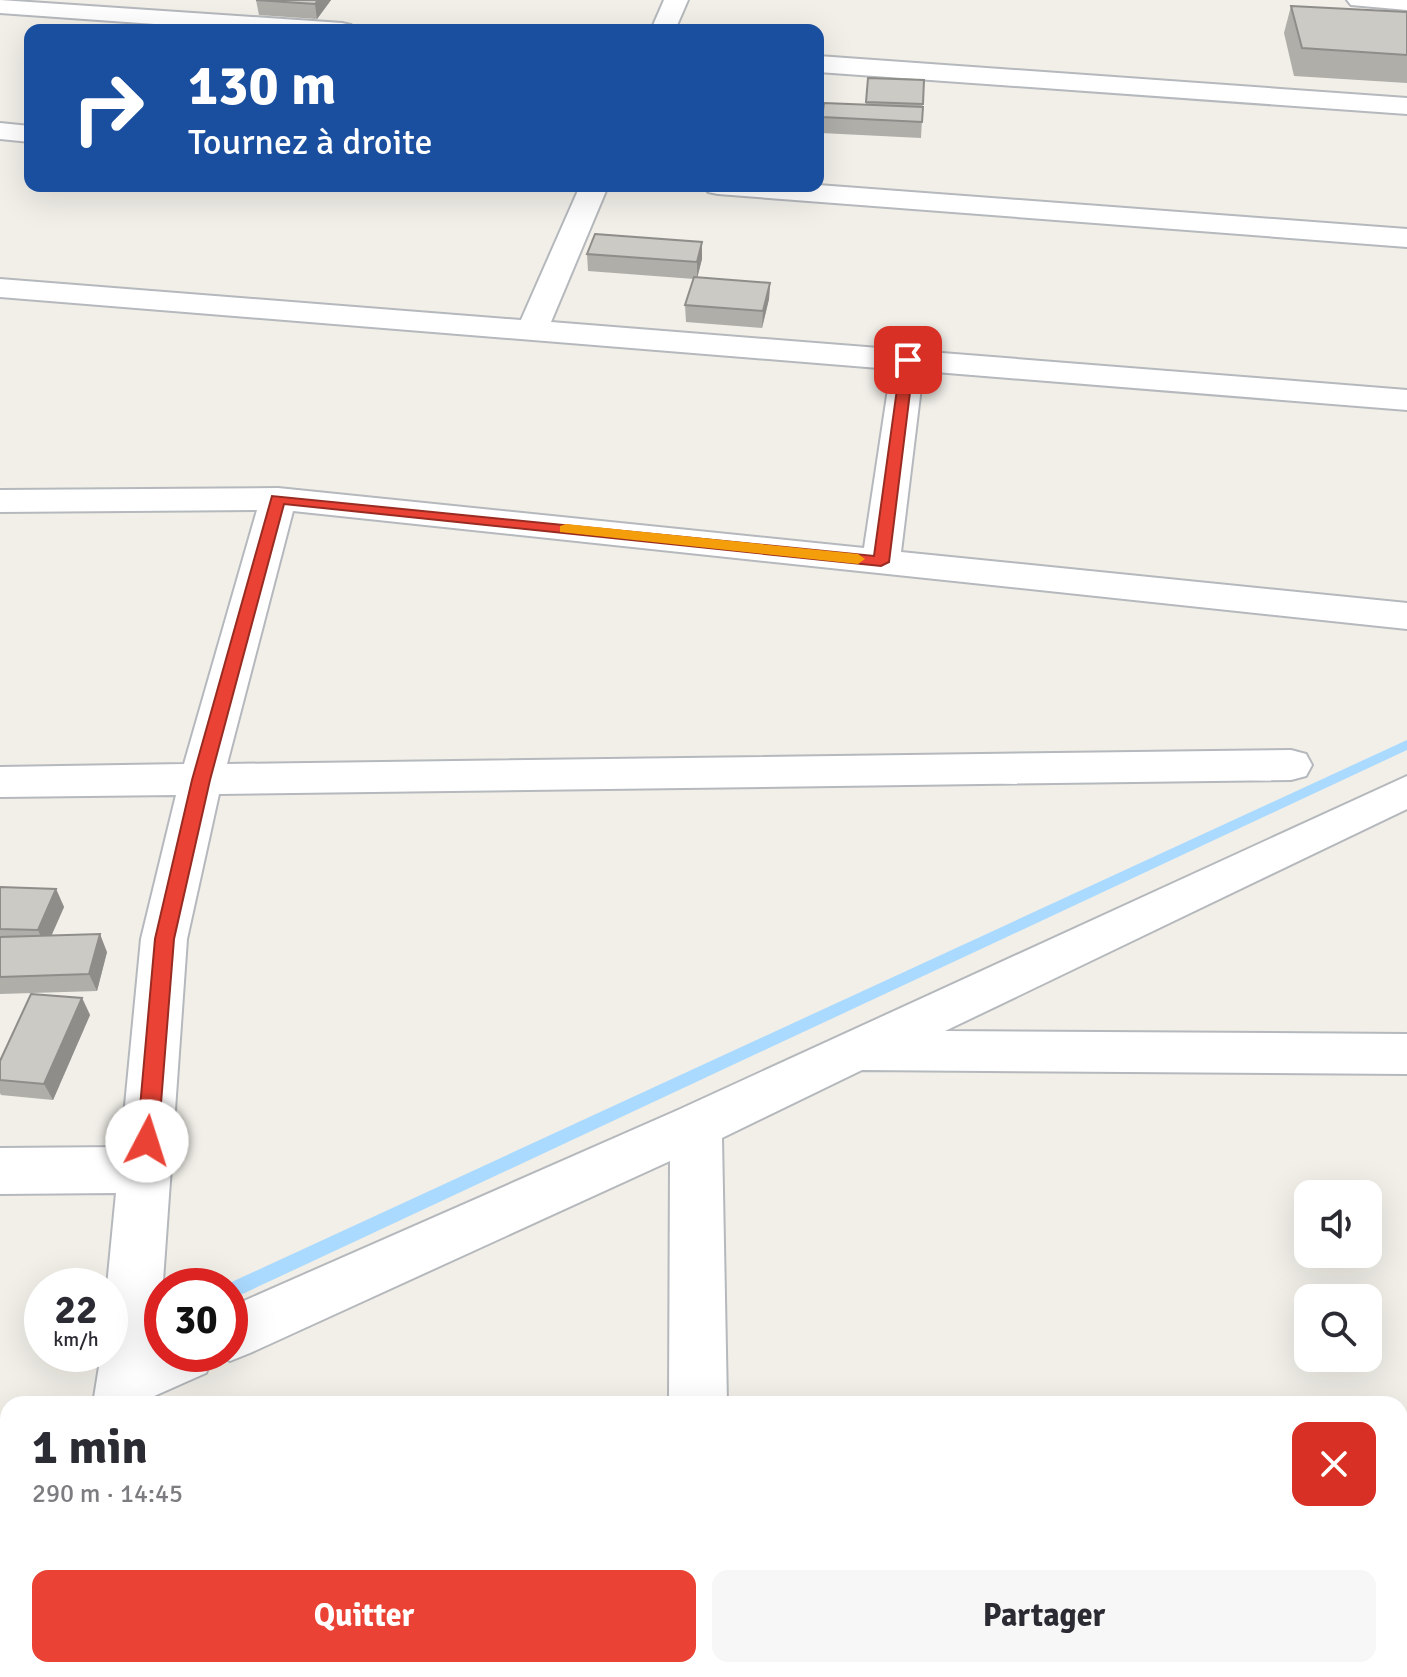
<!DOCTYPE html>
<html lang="fr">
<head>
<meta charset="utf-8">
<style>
	:root { --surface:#fff; --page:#f7f7f7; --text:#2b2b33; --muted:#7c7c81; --accent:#ea4335 }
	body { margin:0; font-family:Signika,sans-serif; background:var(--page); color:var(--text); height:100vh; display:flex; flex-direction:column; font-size:30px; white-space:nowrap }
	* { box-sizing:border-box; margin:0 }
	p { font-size:26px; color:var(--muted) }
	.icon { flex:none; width:44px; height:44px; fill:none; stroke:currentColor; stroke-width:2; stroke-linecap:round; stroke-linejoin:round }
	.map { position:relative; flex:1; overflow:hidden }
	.drawer { position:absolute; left:0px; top:1396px; width:1408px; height:282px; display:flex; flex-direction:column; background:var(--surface); border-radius:24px 24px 0 0; box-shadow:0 8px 32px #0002 }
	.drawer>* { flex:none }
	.guide { position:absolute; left:24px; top:24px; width:800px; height:168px; border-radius:16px; box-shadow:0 8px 32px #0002; background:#1a4fa0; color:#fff; overflow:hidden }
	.controls { position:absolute; left:1294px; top:1180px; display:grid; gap:16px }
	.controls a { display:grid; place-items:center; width:88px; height:88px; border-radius:16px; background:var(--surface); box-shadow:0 8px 32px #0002; font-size:40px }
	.speed { position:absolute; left:24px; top:1268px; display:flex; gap:16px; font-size:40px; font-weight:700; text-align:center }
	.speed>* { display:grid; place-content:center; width:104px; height:104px; border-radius:50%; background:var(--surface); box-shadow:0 8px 32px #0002; line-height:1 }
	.speed small { font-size:20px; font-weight:400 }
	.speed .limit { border:12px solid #d22; background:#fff; color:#111 }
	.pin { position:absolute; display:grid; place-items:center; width:68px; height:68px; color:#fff; margin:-34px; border-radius:16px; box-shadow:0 4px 12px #0006 }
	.me { position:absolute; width:88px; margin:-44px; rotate:5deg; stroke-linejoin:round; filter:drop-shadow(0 0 6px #0008) }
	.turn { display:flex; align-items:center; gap:28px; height:168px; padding:0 32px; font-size:36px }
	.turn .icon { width:104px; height:104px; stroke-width:2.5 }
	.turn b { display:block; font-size:56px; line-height:68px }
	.round { display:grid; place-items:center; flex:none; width:84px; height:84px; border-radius:16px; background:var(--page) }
	.summary { display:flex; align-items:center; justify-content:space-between; height:136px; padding:0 32px }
	h1 { font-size:48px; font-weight:700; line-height:60px }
	.primary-button { display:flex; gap:16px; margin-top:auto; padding:16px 32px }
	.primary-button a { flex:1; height:92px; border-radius:16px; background:var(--accent); color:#fff; font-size:32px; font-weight:700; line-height:92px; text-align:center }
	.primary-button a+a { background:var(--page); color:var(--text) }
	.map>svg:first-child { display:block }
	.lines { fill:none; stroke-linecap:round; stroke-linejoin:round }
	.stream { fill:#aadaff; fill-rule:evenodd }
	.street-casing { stroke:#b5b8bc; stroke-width:4 }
	.street { fill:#fff; fill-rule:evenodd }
	.wall { fill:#afaea9 }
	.shaded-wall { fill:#8f8d8a }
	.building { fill:#cccac5; stroke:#8f8d8a; stroke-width:2 }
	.route { fill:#ea4335; stroke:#982c22; stroke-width:2 }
	.slow { fill:#f59e0b }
</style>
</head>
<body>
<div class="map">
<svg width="1407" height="1677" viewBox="0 0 1407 1677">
	<rect width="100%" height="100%" fill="#f1efe8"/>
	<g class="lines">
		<path class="stream" d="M1407,740V750L236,1297L230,1299V1286H223Z"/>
		<defs>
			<g id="street">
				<path d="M0,0L342,23L351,25L354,30H239L0,13Z"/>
				<path d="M664,0H688L675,30H651Z"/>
				<path d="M1347,0H1407V10L1351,5Z"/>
				<path d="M818,56L1407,98V114L818,72Z"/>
				<path d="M0,123L30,126V142L0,139Z"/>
				<path d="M818,185L1407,229V247L718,194L708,192L704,186Z"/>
				<path d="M580,186H608L551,322L1407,390V410L923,371L901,552L1407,603V629L293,511L227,764L1291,750L1306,754L1312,765L1306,776L1291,780L219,794L187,939L159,1338L162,1337V1354H230V1307L678,1110L1407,776V809L945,1031L1407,1034V1074L862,1070L722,1138L727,1404H669L670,1161L250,1353L230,1361L214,1354L206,1373L152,1397L151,1404H93L101,1354H110V1286H107L116,1193L0,1194V1148L121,1147L141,939L176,795L0,797V767L184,764L257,510L0,512V490L278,488L864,548L891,369L0,297V279L521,320Z"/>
				<rect x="1400" y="1420" width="7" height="58"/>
				<path d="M25,1670H89L87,1677H23Z"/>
				<path d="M1161,1670H1225L1227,1677H1163Z"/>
			</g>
		</defs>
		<use href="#street" class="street-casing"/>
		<use href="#street" class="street"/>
	</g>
	<g class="wall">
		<path d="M256,0H331L317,19L259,15Z"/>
		<path d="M1291,6L1407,12V83L1294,76L1284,33Z"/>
		<path d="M868,78L924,80L921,138L821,133L822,117L866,105Z"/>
		<path d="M702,242V259L697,277L770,283L769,299L762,328L686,322L685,305L694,279L588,271L587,254Z"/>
		<path d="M0,887L56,889L64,907L51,936L107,952L97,991L0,994Z"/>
		<path d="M82,998L90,1015L53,1100L1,1095L0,1093V1061Z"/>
	</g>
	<g class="shaded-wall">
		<path d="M318,0H331L317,19L315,4Z"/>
		<path d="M702,242V259L697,279V262Z"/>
		<path d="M770,283L769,299L762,328L763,311Z"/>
		<path d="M56,889L64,907L46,948L38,930Z"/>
		<path d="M100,934L107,952L97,991L89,974Z"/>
		<path d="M82,998L90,1015L53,1100L44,1084Z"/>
	</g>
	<g class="building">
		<path d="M256,0H318L315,4Z"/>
		<path d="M1291,6L1407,12V55L1302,48Z"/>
		<path d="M868,78L924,80L923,104L866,102Z"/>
		<path d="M824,103L923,107L922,122L822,117Z"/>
		<path d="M595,234L702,242L697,262L587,254Z"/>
		<path d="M694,277L770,283L763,311L685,305Z"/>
		<path d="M0,887L56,889L38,930L0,929Z"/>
		<path d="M100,934L89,974L0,977V937Z"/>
		<path d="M31,994L82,998L44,1084L0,1080V1061Z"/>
	</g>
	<path class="route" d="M908,356L914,360L889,562L881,566L284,504L210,780L174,939L158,1141L155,1147L147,1150L140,1147L137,1141L155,939L192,780L272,496L874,556L901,360Z"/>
	<path class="slow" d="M566,524L858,554L865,559L858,564L560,532V526Z"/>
</svg>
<div class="controls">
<a><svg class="icon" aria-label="sound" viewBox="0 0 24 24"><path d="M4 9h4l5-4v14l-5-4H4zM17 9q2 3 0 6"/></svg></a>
<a><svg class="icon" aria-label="search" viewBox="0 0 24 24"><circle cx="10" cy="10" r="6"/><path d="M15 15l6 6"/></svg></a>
</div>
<div class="speed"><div>22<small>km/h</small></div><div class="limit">30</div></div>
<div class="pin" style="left:908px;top:360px;background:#d93025"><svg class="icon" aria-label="arrive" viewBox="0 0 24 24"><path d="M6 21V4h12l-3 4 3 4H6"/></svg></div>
<svg class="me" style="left:147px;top:1141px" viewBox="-20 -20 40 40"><circle r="19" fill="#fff"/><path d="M0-13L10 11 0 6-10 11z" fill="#ea4335"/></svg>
<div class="guide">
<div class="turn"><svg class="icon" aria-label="right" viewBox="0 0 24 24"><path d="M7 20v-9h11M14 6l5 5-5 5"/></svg><div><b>130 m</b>Tournez à droite</div></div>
</div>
<section class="drawer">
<div class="summary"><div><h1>1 min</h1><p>290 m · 14:45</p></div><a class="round" style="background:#d93025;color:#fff"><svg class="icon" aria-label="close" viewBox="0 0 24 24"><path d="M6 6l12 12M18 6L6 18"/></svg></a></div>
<div class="primary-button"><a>Quitter</a><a>Partager</a></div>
</section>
</div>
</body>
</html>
